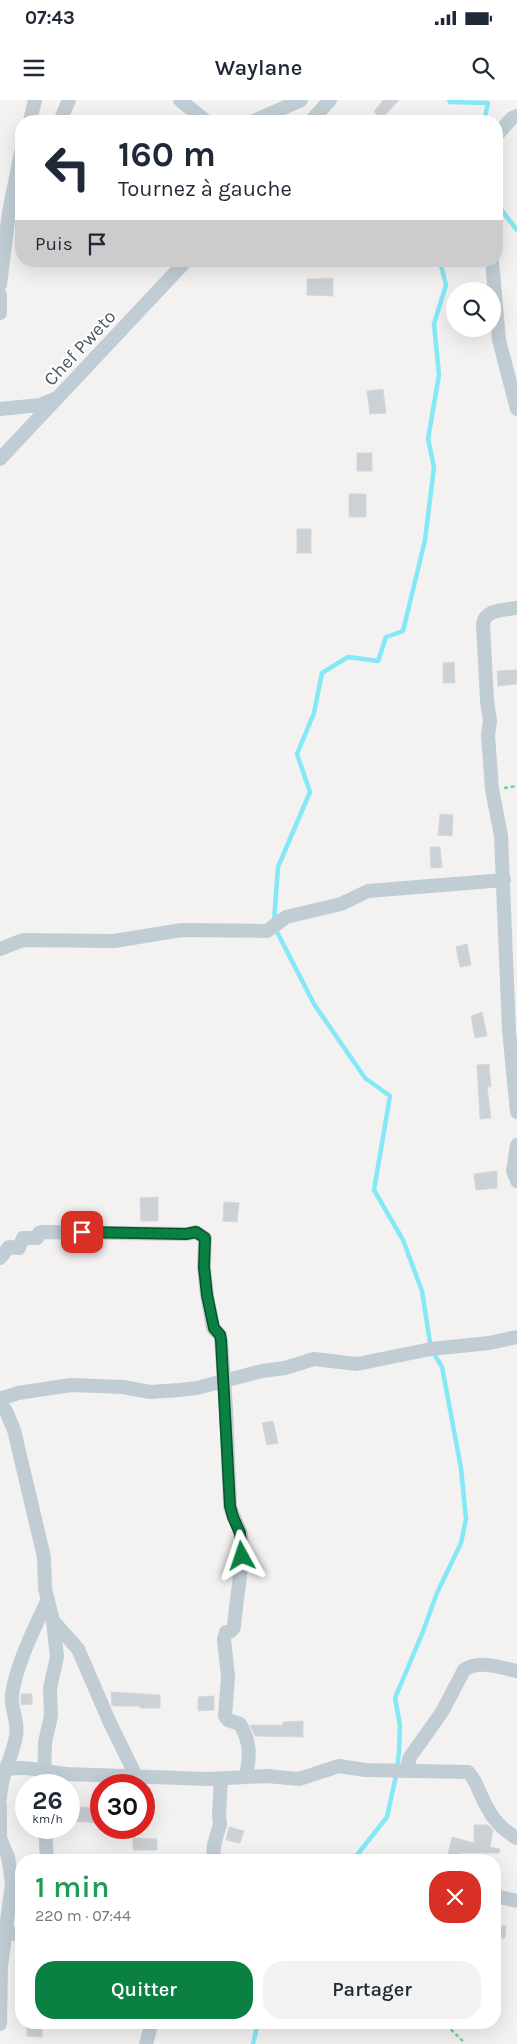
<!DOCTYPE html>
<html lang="fr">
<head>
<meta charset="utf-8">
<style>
	:root { --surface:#fff; --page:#f2f2f3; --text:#1f2937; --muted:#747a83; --accent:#0b8043 }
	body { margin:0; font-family:Karla,sans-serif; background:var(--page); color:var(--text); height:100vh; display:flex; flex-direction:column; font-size:19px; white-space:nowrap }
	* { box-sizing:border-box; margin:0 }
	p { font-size:16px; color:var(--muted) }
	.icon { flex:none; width:28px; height:28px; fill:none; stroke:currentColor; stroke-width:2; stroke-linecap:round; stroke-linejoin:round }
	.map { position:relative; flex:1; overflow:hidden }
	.details { position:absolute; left:15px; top:1754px; width:486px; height:175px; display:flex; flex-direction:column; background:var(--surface); border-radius:20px; box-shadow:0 5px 20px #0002 }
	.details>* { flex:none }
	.banner { position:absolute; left:15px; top:15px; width:488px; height:152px; border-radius:20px; box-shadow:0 5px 20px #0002; background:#fff; color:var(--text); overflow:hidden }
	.tools { position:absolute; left:446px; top:182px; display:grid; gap:10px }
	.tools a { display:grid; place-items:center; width:55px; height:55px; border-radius:50%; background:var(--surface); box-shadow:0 5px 20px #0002; font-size:25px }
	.speed { position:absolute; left:15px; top:1674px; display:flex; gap:10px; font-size:25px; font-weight:700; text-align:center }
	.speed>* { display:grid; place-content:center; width:65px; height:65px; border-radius:50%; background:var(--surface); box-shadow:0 5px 20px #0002; line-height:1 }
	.speed small { font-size:12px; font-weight:400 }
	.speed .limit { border:8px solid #d22; background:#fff; color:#111 }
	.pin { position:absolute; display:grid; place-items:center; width:42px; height:42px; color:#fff; margin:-21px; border-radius:10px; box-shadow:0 2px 8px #0006 }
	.me { position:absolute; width:55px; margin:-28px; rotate:355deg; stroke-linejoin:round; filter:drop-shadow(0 0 4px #0008) }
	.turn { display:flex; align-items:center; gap:18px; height:105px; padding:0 20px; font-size:22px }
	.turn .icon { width:65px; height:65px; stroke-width:2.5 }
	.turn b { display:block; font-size:35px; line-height:42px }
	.then { display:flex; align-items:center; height:48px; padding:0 20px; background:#0003; gap:10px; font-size:19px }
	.round { display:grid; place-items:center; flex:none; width:52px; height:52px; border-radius:20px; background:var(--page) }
	.overview { display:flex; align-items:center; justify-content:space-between; height:85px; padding:0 20px }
	h1 { font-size:30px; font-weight:600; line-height:38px; color:#1e9e55 }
	.action { display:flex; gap:10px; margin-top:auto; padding:10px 20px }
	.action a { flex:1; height:58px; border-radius:20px; background:var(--accent); color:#fff; font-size:20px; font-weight:600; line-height:58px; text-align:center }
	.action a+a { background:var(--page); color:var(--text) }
	.status { display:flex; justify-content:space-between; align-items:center; height:35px; padding:0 25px; background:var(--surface); direction:ltr }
	.status svg { height:14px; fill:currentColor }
	header { display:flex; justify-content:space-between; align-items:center; height:65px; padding:0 20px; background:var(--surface); font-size:22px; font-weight:600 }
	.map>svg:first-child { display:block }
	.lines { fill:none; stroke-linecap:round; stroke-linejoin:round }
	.stream { stroke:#84e8f6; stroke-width:4.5 }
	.building { fill:#ccd1d6; stroke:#d4d8dd }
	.path { stroke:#6fd79b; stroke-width:2.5; stroke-dasharray:4 2.5; stroke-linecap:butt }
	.minor { stroke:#c0cdd4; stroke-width:14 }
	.route-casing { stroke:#07532c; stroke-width:12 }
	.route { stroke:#0b8043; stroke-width:9 }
	.labels { text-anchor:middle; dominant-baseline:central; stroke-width:4; stroke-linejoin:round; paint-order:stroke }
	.street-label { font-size:19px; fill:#465761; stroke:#fff }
</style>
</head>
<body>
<div class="status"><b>07:43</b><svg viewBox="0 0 49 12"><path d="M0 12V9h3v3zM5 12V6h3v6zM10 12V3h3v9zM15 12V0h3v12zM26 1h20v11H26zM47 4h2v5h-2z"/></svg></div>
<header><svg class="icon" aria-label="menu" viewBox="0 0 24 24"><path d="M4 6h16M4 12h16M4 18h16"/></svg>Waylane<svg class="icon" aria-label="search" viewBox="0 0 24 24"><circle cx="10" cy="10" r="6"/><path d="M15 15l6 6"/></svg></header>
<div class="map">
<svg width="517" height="1944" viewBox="0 0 517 1944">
	<rect width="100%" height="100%" fill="#f4f1f1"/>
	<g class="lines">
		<g class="stream">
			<path d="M449,0L450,2L488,3L484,21"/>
			<path d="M496,103L517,130"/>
			<path d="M274,821L278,767L310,692L297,654L314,613L322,573L348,557L378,561L386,537L403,531L425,440L434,367L428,339L439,275L434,224L446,185L440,161"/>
			<path d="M275,828L314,904L365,978L390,996L374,1090L403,1140L422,1191L431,1249L442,1267L461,1368L466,1419L461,1443L437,1493L422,1534L395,1598L400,1625L399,1651L397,1671L387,1717L353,1760"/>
			<path d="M253,1944L258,1922"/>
		</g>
	</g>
	<g class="building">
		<path d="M383,0H399L382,18L374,12Z"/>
		<path d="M333,178V196L307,195V179Z"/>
		<path d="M383,289L386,313L370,314L367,291Z"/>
		<rect x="357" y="353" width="15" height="18"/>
		<rect x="349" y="394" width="17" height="23"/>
		<rect x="297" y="429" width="14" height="24"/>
		<path d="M454,562L455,583H443V563Z"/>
		<path d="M517,570V584L498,586L497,571Z"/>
		<path d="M440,714L453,715L452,736L438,735Z"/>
		<path d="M430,747H440L442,767L431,768Z"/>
		<path d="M467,844L471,865L460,867L456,847Z"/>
		<path d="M482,912L487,936L475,938L471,916Z"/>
		<path d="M489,964L491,987H487L491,1018L480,1019L477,965Z"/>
		<path d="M497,1071V1088L476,1090L474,1074Z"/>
		<path d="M158,1097V1121H141L140,1098Z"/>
		<path d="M224,1102L239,1103L237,1122L223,1121Z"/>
		<path d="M273,1321L278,1343L267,1345L262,1323Z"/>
		<path d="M111,1592L160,1595V1608H140V1606H112Z"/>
		<path d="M21,1594H32V1604L21,1605Z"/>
		<path d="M214,1596V1610L198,1611V1597Z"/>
		<path d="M303,1621V1637L255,1636L250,1625H283V1622Z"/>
		<path d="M77,1707L101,1708V1723L69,1721V1710H77Z"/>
		<path d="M474,1725H488L493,1730L490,1747L500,1749L499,1753H460L459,1757L448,1754L452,1737L474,1743Z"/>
		<path d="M229,1727L244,1731L240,1743L226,1740Z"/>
		<path d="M133,1738L157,1739V1750H133Z"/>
		<path d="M495,1826H506L505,1838H495Z"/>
		<path d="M27,1924H42V1937L27,1936Z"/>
	</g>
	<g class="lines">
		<g class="path">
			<path d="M504,688L517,686"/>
			<path d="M446,1925L464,1942"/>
		</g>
		<g class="minor">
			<path d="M180,0L206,21"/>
			<path d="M30,21L35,0"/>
			<path d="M60,21L69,0"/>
			<path d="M254,21L301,0"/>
			<path d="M311,21L330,0"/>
			<path d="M496,36L512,18L517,16"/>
			<path d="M492,161L499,240L517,309"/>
			<path d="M0,185L9,112L21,52"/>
			<path d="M0,195V213"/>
			<path d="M0,309L40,305L57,298"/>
			<path d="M0,359L186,161"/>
			<path d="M517,508C505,510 485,509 483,524L487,601L490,621L488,635L492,689L501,736L509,930L517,1012"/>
			<path d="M0,849L23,840L114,841L182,830L267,831L286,817L341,804L368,791L504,780"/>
			<path d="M517,1045L513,1071L517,1081"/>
			<path d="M0,1158L9,1147L19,1148L23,1138H37L39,1133L42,1132L187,1134L196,1132L205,1138L204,1167L207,1195L213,1228L220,1235L221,1240L226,1308L230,1406C232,1416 239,1425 241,1435C244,1466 236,1497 234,1527L231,1531L226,1532L224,1539L228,1577L225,1616L228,1620L240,1624C251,1643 250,1656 246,1676"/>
			<path d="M0,1299L18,1293L71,1285L123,1287L150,1292L179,1290L197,1288L262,1271L285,1268L314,1259L357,1264L431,1249L489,1243L517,1237"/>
			<path d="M0,1304L6,1311L14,1330L44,1457L45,1489L53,1521L78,1549L110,1623L136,1676"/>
			<path d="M406,1671L410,1657L442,1612L464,1570C479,1559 500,1568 517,1571"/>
			<path d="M0,1672C21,1663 46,1672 67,1674L208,1679L267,1676L299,1679L339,1666L365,1670L468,1672C474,1678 477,1685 480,1693C489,1713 497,1727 517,1738"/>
			<path d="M44,1685L45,1642L51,1616L50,1588L57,1557L53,1521"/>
			<path d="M0,1698C1,1673 12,1659 16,1636C19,1621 10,1608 12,1594C17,1562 34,1530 47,1501"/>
			<path d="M0,1706V1738L8,1757L12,1783L1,1866L0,1924"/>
			<path d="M45,1728L47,1760"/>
			<path d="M213,1760L214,1745L220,1724L219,1715L221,1679"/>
			<path d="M495,1796L517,1801"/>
			<path d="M0,1831L21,1835"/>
			<path d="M146,1944L152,1922"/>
		</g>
	</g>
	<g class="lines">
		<defs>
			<path id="route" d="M82,1132L186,1134L196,1132L205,1138L204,1167L207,1195L214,1228L220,1235L221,1240L230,1406L233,1417L240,1433L242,1456"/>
		</defs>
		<use href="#route" class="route-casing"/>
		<use href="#route" class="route"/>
	</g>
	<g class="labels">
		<g class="street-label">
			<text transform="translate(80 248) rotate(-47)">Chef Pweto</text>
		</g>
	</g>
</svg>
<div class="tools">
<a><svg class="icon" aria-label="search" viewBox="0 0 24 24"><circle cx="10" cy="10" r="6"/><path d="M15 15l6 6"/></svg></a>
</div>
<div class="speed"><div>26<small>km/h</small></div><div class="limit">30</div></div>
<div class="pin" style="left:82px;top:1132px;background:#d93025"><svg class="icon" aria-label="arrive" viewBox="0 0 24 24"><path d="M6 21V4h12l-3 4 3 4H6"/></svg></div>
<svg class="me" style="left:242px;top:1456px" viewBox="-20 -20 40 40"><path d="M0-17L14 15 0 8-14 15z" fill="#0b8043" stroke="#fff" stroke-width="4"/></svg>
<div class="banner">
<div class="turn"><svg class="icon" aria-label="left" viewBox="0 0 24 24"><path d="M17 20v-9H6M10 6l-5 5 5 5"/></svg><div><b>160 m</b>Tournez à gauche</div></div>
<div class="then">Puis<svg class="icon" aria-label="arrive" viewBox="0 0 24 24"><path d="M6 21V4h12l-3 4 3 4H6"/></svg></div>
</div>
<section class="details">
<div class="overview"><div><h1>1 min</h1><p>220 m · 07:44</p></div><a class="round" style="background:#d93025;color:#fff"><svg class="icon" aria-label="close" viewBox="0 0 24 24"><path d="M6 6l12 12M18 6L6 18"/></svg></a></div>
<div class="action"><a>Quitter</a><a>Partager</a></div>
</section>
</div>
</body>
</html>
